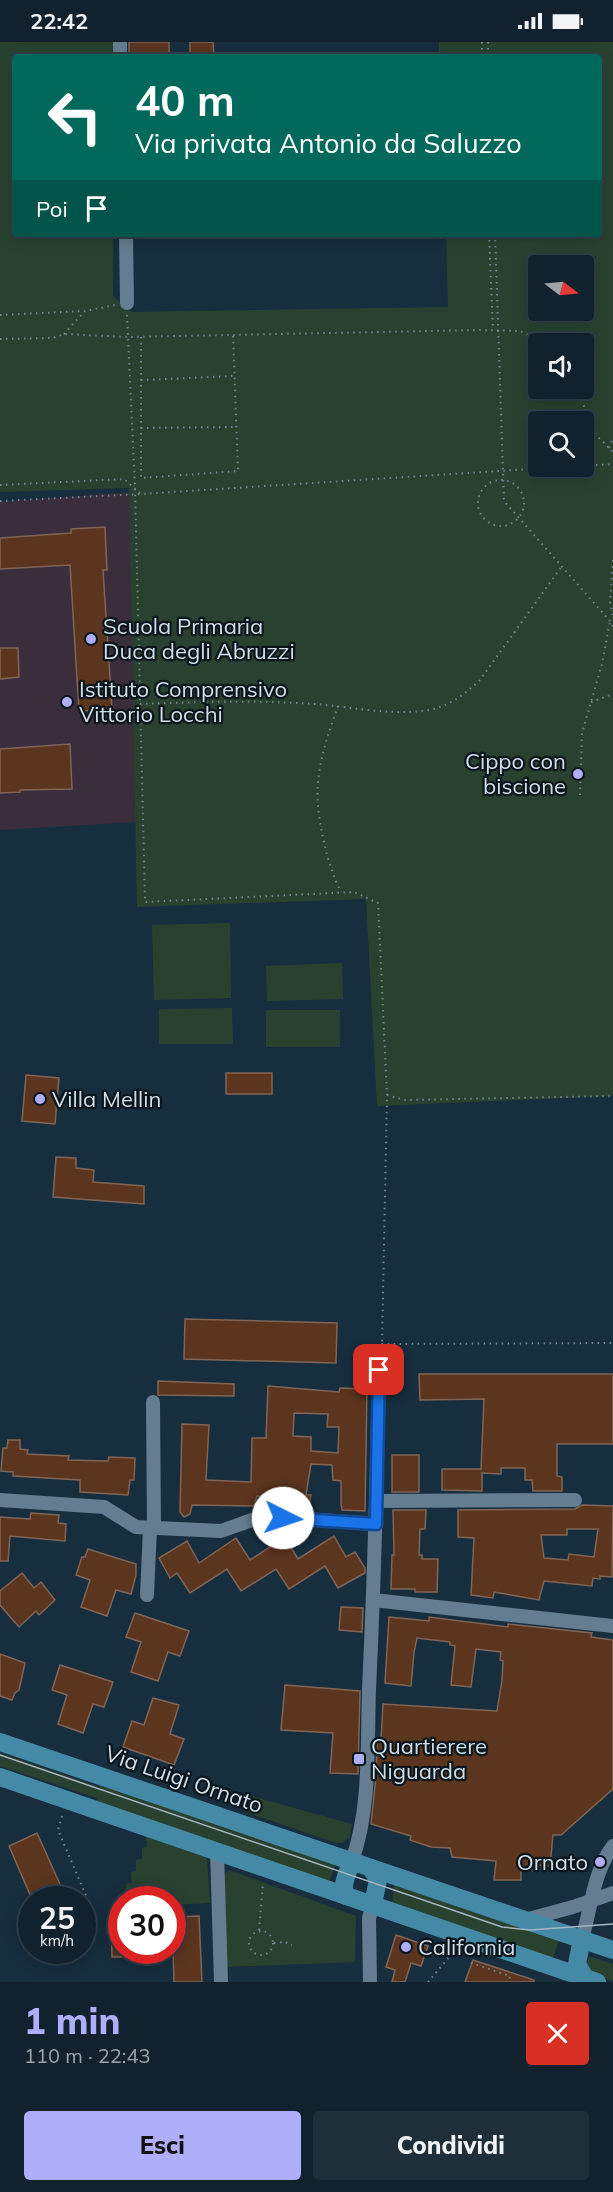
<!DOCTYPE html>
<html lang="it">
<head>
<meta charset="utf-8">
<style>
	:root { --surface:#11222e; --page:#1e2f3a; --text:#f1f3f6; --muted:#9ca4aa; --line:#303f4a; --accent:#aeaefb }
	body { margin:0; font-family:Mulish,sans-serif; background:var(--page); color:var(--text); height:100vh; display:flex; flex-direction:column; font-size:22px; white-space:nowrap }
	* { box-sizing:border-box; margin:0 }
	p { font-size:20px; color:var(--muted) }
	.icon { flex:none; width:33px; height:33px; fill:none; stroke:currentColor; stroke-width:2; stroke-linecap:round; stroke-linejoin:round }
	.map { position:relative; height:1940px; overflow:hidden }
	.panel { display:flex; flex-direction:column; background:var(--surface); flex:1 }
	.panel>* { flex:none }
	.guide { position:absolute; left:12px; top:12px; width:590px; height:183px; border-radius:6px; box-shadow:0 3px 15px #0003,0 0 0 2px var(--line); background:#00695c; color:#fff; overflow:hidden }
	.needle { width:39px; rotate:106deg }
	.fabs { position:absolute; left:528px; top:213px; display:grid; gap:12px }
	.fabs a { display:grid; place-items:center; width:66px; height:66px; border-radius:6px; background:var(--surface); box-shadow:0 3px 15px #0003,0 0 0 2px var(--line); font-size:30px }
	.speed { position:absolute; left:18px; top:1844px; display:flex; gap:12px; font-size:30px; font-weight:700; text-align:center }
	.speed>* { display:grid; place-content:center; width:78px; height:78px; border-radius:50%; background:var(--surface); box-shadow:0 3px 15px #0003,0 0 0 2px var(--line); line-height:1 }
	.speed small { font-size:15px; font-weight:400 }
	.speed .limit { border:9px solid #d22; background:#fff; color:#111 }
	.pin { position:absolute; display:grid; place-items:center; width:51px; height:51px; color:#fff; margin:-26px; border-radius:12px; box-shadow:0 3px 9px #0006 }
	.me { position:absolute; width:66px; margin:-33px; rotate:94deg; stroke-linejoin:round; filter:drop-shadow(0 0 4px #0008) }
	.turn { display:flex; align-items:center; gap:21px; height:126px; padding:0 24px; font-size:27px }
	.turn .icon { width:78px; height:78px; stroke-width:2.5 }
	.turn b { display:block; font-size:42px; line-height:51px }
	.then { display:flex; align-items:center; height:57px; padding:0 24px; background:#0003; gap:12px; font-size:22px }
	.round { display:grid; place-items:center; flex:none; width:63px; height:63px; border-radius:6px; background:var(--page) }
	.headline { display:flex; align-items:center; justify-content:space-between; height:102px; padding:0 24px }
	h1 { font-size:36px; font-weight:800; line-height:45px; color:var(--accent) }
	.action { display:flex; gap:12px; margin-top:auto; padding:12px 24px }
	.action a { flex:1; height:69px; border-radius:6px; background:var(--accent); color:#111; font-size:24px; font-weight:800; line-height:69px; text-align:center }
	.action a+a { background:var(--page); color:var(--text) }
	.status { display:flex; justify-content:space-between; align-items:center; height:42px; padding:0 30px; background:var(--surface); direction:ltr }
	.status svg { height:16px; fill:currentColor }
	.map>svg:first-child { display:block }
	.education { fill:#3a2e3c }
	.green { fill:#29422f; fill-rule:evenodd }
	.building { fill:#5b351e; stroke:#806556; stroke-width:1.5; fill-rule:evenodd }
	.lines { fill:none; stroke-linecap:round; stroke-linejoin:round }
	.path { stroke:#758795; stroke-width:2; stroke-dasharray:1.5 4.5; stroke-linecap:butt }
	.minor { stroke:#647d90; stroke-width:14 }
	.major { stroke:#448aa6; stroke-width:18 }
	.tram { stroke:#a5b5c1; stroke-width:1.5 }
	.route-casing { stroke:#114b97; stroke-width:15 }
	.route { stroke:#1a73e8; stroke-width:10 }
	.poi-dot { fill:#aeaefb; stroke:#0b151c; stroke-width:2 }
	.labels { text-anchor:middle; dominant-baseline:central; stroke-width:4.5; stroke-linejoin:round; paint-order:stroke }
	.poi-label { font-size:22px; fill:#cfdde8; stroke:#0b151c; text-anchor:start }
	.street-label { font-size:22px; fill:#cfdde8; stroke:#0b151c }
</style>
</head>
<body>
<div class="status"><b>22:42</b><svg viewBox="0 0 49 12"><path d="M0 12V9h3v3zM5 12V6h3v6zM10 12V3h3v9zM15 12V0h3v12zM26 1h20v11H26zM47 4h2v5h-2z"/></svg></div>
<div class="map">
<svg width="613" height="1940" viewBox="0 0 613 1940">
	<rect width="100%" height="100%" fill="#172e3e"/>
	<path class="education" d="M131,450L136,780L0,788V460Z"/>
	<g class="green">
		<path d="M0,0H113V15H15V192H113V254L132,270L448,265L446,192H598V15H439V0H613V1054L377,1064L366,857L137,865L129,446L0,450ZM538,224H584V268H538ZM538,302H584V346H538ZM538,380H584V424H538Z"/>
		<path d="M230,881L231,956L154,958L152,883Z"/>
		<path d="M342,921L343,957L267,959L266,924Z"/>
		<path d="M232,966L233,1002H159V967Z"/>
		<rect x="266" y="968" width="74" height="37"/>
		<path d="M0,1711L100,1745L102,1740L336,1820L329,1842L96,1761L97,1756L0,1724Z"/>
		<path d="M248,1753L352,1782L350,1795L342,1801H336L251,1772L247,1770Z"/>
		<path d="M146,1794L207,1815L210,1861L173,1863L172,1857H122L121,1865V1854L126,1853V1842L132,1841L131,1830L136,1829V1818L142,1817V1806L147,1805Z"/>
		<path d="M229,1828L356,1874L355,1920L226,1925L222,1834Z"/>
		<path d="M394,1840L559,1897L553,1917L392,1863Z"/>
		<path d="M589,1914L613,1922V1939L593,1932L586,1924Z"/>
	</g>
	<g class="building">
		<rect x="129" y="0" width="40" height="15"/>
		<path d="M190,0H213L214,15H190Z"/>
		<path d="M105,485L107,528H103L112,667L79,669L70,523L0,527V496L71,491V487Z"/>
		<path d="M0,606H18L19,635L0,637Z"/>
		<path d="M70,702L72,747L20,748V750L0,751V707Z"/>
		<rect x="226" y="1031" width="46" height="21"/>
		<path d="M26,1033L59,1036L55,1082L22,1079Z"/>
		<path d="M56,1115L76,1116V1126L94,1128L93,1140L144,1144V1162L53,1155Z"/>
		<path d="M185,1277L337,1281L336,1321L184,1317Z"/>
		<path d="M419,1332H613V1402H557V1434L562,1435V1449H533L532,1438H525V1426H501V1432L482,1431V1449L442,1448V1427H481L484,1357L420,1358Z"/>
		<path d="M158,1339L234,1342V1354L158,1353Z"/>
		<path d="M268,1344L339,1350L340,1346L367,1347L365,1469L342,1468L341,1462V1439L333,1438L332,1423L311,1422L306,1453H311L308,1467L280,1465L279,1456L257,1454L254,1464L192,1463L190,1472L184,1475L180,1470L182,1382L209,1383L206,1438L251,1440L252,1396H266ZM294,1371L328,1372L327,1385H339L338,1411L311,1409V1395L293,1394Z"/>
		<path d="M8,1398H20V1407L28,1408L27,1412L69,1414L68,1418L108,1419L109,1415L135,1416L134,1438H130L128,1453L80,1450V1438L13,1434V1430L1,1429L3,1406H7Z"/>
		<rect x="392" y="1413" width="27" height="37"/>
		<path d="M582,1463L613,1464L612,1535L600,1534V1537L593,1536L592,1544L544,1539L539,1558L494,1550L493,1556L471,1553L474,1496L458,1495V1468L575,1467ZM567,1487H598L594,1515L569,1512L568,1518L544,1516L541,1493H567Z"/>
		<path d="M393,1468H426L425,1487H420L419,1513H422V1517H438L437,1550H415V1547H391L392,1513H394Z"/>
		<path d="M31,1471L59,1473L58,1481L66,1482L65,1499L10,1494L8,1519H0V1475L30,1477Z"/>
		<path d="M334,1494L346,1515L355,1510L365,1526V1531L338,1546L325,1524L289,1547L276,1527L241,1549L227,1527L190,1551L177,1531L170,1536L159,1516L187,1499L199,1521L236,1496L250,1518L285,1495L298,1517Z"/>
		<path d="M88,1507L136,1522V1533L131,1552L116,1548L107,1574L81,1565L90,1538L76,1533L82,1515H85Z"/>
		<path d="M22,1531L34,1546L41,1540L55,1558L39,1573L36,1569L19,1585L0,1563V1549Z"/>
		<path d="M341,1565L363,1566L362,1590L339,1588Z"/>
		<path d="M135,1571L189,1589L180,1614L168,1610L158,1639L131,1630L141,1600L126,1595Z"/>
		<path d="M389,1575L429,1579V1575L508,1585V1582L592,1591L591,1595L613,1598V1747L561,1793H553L550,1824L536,1823V1828L521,1826V1838H494L496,1819L452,1815L450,1806L431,1805L410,1798L411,1794L371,1782L376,1735L377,1697L381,1698L383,1662L497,1669L502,1638L503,1619L500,1618L501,1610L476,1607L471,1645L451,1643L455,1604L450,1603V1600L417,1596L414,1610L411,1644L385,1641Z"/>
		<path d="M0,1612L25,1621L19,1648L15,1651L12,1658L0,1654Z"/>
		<path d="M60,1623L113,1640L104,1665L93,1662L83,1691L58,1682L67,1653L52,1648Z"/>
		<path d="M285,1643L360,1649L358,1732L330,1731L333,1691L281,1688Z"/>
		<path d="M153,1656L179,1663L170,1692L184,1697L174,1723L123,1705L132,1679L144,1683Z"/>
		<path d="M37,1791L63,1849L66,1857H32L9,1804Z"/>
		<path d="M199,1874L202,1940H174L172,1875Z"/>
		<path d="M122,1877V1915H112L111,1878Z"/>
		<path d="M396,1893L428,1904L421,1924L411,1921L405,1940H392L395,1928L386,1925Z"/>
		<path d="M473,1918L534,1938V1940H465Z"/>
	</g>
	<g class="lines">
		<g class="path">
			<path d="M482,0V15"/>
			<path d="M488,0V15"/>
			<path d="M489,192L493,288"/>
			<path d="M495,192L504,459L610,579L613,585"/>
			<path d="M0,273L84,269"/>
			<path d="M127,273L135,446L145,860L354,850L378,861L387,1053L382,1302"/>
			<path d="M64,292L85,269L115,263"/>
			<path d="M141,295V436L238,429L233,293"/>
			<path d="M0,297L53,296L64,292L128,295L480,288L520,289L550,302"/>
			<path d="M141,338L234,334"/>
			<path d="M579,346L585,368L596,393L613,410"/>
			<path d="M141,386L236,385"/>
			<path d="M609,406L613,396"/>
			<path d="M584,424L613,422"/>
			<circle cx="501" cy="461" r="23"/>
			<path d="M0,443L124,437L141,452L577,424"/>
			<path d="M0,459L141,452"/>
			<path d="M613,518L610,560L613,574"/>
			<path d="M591,660L613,652"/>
			<path d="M140,662C198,660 256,658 315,662C352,665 392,674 429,668C450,664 465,652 480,638L562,524"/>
			<path d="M338,664C329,689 320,715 318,741C315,770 327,824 341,850"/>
			<path d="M580,753L582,691L602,622L610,579"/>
			<path d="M387,1053L405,1058L613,1054"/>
			<path d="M379,1314L382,1302L613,1301"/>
			<path d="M62,1774L58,1788L87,1856L88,1866"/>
			<path d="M259,1888L263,1842"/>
			<circle cx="261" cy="1901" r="12"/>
			<path d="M274,1901L285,1900L292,1903"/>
			<path d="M471,1921L510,1934L509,1940"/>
			<path d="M428,1940L456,1907"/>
		</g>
		<g class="minor">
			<path d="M120,0V15"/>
			<path d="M126,192L127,261"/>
			<path d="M153,1360L154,1486"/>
			<path d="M0,1458L104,1465L136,1485L221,1489L263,1474L376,1482"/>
			<path d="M377,1459L575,1458"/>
			<path d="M147,1553L150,1486"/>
			<path d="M373,1558L613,1584"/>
			<path d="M217,1809L221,1940"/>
			<path d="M352,1819C371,1765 367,1704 369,1648C374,1541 377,1435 379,1328"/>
			<path d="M525,1878L573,1865L613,1851"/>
			<path d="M582,1897C591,1867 593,1830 613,1804"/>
			<path d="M370,1940L369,1876L373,1862"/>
		</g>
		<g class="major">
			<path d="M0,1700L613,1908"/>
			<path d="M0,1735L597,1940"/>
			<path d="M371,1826L378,1838L373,1862"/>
			<path d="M346,1854C340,1844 348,1830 352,1819"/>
			<path d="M582,1897L577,1922L585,1936"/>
		</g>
		<path class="tram" d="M0,1713L502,1885L530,1888L613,1882"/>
	</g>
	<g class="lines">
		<defs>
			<path id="route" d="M283,1476L376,1482L379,1328"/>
		</defs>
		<use href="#route" class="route-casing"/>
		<use href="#route" class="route"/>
	</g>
	<g class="poi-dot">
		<circle cx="91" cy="597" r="6"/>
		<circle cx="67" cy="660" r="6"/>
		<circle cx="578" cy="732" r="6"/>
		<circle cx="40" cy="1057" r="6"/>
		<rect x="353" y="1711" width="12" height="12" rx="3"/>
		<circle cx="600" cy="1820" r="6"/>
		<circle cx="406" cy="1905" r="6"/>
	</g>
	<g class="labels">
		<g class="poi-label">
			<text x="103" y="584">Scuola Primaria<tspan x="103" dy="25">Duca degli Abruzzi</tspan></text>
			<text x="79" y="647">Istituto Comprensivo<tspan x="79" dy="25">Vittorio Locchi</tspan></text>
			<text x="566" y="719" text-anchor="end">Cippo con<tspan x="566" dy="25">biscione</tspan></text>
			<text x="52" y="1057">Villa Mellin</text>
			<text x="371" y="1704">Quartierere<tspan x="371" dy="25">Niguarda</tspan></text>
			<text x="588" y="1820" text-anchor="end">Ornato</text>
			<text x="418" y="1905">California</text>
		</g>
		<g class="street-label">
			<text transform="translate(184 1737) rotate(19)">Via Luigi Ornato</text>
		</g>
	</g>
</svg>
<div class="fabs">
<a><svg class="needle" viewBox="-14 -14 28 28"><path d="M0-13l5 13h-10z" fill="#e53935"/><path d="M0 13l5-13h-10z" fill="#9ca4aa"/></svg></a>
<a><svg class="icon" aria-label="sound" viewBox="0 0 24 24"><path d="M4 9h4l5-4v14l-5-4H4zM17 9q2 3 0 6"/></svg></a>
<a><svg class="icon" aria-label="search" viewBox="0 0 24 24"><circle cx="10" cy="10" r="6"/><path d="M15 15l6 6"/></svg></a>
</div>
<div class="speed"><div>25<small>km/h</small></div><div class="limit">30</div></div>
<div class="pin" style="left:379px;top:1328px;background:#d93025"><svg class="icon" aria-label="arrive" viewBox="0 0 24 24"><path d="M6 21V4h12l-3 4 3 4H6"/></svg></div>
<svg class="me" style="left:283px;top:1476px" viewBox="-20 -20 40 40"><circle r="19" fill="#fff"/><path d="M0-13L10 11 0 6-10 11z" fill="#1a73e8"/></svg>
<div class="guide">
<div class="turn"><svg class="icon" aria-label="left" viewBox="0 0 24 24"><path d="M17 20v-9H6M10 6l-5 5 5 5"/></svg><div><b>40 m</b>Via privata Antonio da Saluzzo</div></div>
<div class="then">Poi<svg class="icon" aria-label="arrive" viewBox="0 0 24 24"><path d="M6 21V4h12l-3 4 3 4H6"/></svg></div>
</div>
</div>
<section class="panel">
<div class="headline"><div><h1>1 min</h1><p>110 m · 22:43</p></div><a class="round" style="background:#d93025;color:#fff"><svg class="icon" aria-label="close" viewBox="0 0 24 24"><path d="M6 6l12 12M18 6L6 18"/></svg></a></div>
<div class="action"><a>Esci</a><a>Condividi</a></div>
</section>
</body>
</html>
